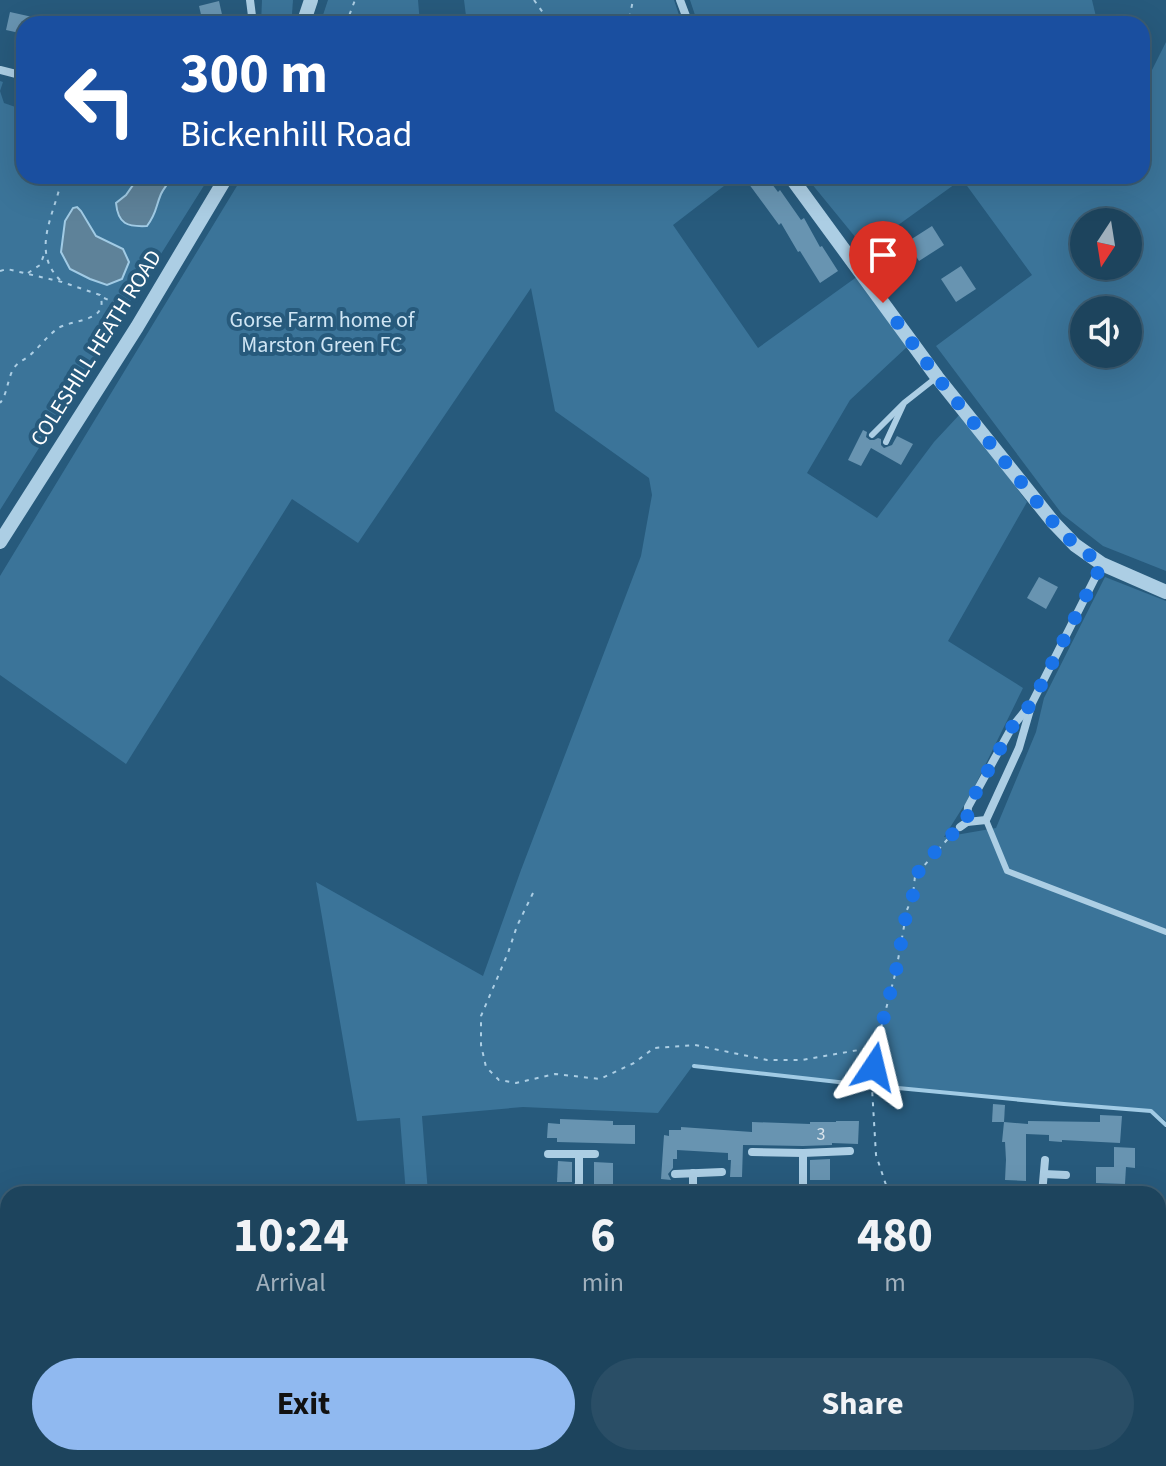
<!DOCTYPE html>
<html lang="en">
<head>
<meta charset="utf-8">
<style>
	:root { --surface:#1d445d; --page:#2a4e66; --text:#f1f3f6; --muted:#a0b0bc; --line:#3b5c72; --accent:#90b9f0 }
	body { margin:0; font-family:"Source Sans 3",sans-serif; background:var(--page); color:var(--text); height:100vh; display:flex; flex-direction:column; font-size:30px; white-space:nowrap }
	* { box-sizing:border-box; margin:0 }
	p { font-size:26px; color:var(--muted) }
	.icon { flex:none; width:44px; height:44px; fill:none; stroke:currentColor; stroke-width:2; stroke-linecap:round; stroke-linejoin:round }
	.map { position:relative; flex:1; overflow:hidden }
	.side { position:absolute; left:0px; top:1186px; width:1166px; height:280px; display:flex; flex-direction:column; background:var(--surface); border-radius:24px 24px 0 0; box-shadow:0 8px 32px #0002,0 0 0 2px var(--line) }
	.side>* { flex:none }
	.hud { position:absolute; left:16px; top:16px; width:1134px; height:168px; border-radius:24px; box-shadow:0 8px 32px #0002,0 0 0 2px var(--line); background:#1a4fa0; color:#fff; overflow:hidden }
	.needle { width:52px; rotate:192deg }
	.tools { position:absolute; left:1070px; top:208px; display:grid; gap:16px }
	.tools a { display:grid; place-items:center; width:72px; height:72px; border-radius:50%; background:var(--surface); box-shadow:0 8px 32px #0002,0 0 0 2px var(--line); font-size:40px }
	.pin { position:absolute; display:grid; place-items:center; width:68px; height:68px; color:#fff; margin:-82px -34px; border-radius:50% 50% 50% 0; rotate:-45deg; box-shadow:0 0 8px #0007 }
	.pin .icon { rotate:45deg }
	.me { position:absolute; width:88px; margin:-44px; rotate:10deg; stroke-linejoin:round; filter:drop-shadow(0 0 6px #0008) }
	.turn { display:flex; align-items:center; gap:28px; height:168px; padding:0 32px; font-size:36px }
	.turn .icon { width:104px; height:104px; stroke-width:2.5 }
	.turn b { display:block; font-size:56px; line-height:68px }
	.eta { display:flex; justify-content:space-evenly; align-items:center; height:136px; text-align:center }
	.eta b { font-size:48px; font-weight:700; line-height:56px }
	.action { display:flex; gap:16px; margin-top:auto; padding:16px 32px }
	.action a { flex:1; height:92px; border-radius:48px; background:var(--accent); color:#111; font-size:32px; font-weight:700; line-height:92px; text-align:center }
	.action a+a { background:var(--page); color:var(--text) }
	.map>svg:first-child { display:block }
	.green { fill:#3b7499; fill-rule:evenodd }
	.water { fill:#5e8299; stroke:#a1cbe5; stroke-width:2 }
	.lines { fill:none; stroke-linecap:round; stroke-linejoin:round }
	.stream { stroke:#a1cbe5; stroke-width:4 }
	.building { fill:#6894b1 }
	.path { stroke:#accee4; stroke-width:2; stroke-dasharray:4 6; stroke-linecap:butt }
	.service { stroke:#accee4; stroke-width:6 }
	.minor { stroke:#accee4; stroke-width:8 }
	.tertiary { stroke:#accee4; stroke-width:14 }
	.route { stroke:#1a73e8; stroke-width:14; stroke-dasharray:0 25.2 }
	.labels { text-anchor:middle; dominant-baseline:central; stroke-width:8; stroke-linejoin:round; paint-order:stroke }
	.number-label { font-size:18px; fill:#d9e4ec }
	.park-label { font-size:22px; fill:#cfe5f4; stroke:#275a7c }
	.street-label { font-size:22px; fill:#fff; stroke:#275a7c }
</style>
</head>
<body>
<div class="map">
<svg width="1166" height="1466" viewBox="0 0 1166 1466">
	<rect width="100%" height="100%" fill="#275a7c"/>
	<g class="green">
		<path d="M262,0H293L292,14L286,24H261Z"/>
		<path d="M328,0H418L420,24H320Z"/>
		<path d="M464,0H674L682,24H467Z"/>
		<path d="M690,0H1092L1097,21L1075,24H698Z"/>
		<path d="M1166,42V571L1103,546L1062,514L936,346L1032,275L962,179L865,249L807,178L810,176H1142V90ZM1084,222H1128V266H1084ZM1084,310H1128V354H1084Z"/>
		<path d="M0,81L3,82L0,91L4,103L24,110V176H133L136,182L126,195C143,193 165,196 171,176H210L0,510ZM81,211L96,236L123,249L61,252Z"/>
		<path d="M243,176H737L673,225L758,348L858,276L908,346L850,400L807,473L877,518L934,442L961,413L1027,502L948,641L1023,688L970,796L944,837L996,828L1036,732L1044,698L1105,577L1166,601V1121L1152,1110L880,1086L694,1064L658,1113L523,1107L422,1116L428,1193L406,1194L400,1118L357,1121L316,882L483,976L521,870L641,556L652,495L649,478L555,411L531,288L358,543L292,499L126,764L0,675V576Z"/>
		<path d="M73,1458H518L520,1466H75Z"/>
		<path d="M543,1458H905L895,1466H545Z"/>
	</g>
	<g class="water">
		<path d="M133,176H171C169,184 164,187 161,194C155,208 157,213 147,226C127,227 118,224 116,203L126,195L135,182Z"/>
		<path d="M77,207L81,211L96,236L123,249L129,262L122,279L107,285L90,279L70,269L61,252L65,221L73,208Z"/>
	</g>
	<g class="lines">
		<g class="stream">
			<path d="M694,1066L865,1085"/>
			<path d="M877,1086L1064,1104L1151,1111L1166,1125"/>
		</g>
	</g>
	<g class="building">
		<path d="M219,1L223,19L203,23L199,6Z"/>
		<path d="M10,12L46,20L45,24H24V34L6,30Z"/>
		<path d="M743,176H766L778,192L780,190L801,220L804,218L820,247L822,246L838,271L820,283L800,251L798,252L781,223L779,225Z"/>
		<path d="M932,226L944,245L919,261L907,242Z"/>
		<path d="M961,266L976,289L956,302L941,279Z"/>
		<path d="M863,430L867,432L866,437L870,440H874L878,438L881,439V445L884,448L892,445L897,436L913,444L901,465L871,448L861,466L848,460Z"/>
		<path d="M1039,577L1058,587L1046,609L1027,598Z"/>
		<path d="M993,1104L1005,1105L1004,1122H992Z"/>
		<path d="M1100,1115L1122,1116L1120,1143L1062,1140V1142L1049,1141V1135L1026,1134V1181L1005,1180L1006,1160L1005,1142H1002L1004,1122L1028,1124V1121L1100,1122Z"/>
		<path d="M560,1119L613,1121V1125H635V1144L557,1142V1138H547L548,1123L560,1124Z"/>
		<path d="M836,1121H859L858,1144L832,1143V1145L803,1146L743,1145L742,1177H730L731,1160H728V1153L677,1150V1159H673V1168L668,1174L671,1180L661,1179L664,1135L669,1136V1130H681V1127L752,1132V1122L810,1124V1122H836Z"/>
		<path d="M1114,1147L1135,1148V1168L1126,1167L1125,1184L1096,1183V1167H1114Z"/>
		<path d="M830,1159V1180H810V1160Z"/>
		<path d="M558,1161L572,1162V1182H557Z"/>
		<path d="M594,1162L613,1163V1186L594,1185Z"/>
	</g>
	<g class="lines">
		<g class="path">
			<path d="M534,0L546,17L561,24"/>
			<path d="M346,24L355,0"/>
			<path d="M621,24L630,15L633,0"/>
			<path d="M0,271L7,269L62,282L100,295C110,323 70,319 57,329C46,337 39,348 29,356C24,360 18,362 14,368C7,379 8,393 0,403"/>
			<path d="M28,273L40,265L45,252"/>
			<path d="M60,280C29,249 57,211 62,176"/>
			<path d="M104,298L132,310"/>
			<path d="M533,893L517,926L508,953L481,1016V1045L486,1067L499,1080L516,1083L555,1074L600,1079L634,1063L654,1048L695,1045L767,1060H802L876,1047"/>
			<path d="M889,1194L876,1155L872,1088L876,1047L896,971L907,910L913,895L915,876L953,833"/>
		</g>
		<g class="service">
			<path d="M1104,24L1109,21"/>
			<path d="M872,435L902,405"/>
			<path d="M886,442L904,403L937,377"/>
			<path d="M986,820L1007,871L1166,932"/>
			<path d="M1158,1399L1160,1398"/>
			<path d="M1040,1458C1048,1463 1053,1463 1061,1458"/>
			<path d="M1121,1458L1124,1466"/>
			<path d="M880,1466L892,1458"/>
		</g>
		<g class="minor">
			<path d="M250,0L253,24"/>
			<path d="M680,0L689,24"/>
			<path d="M0,70L24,76"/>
			<path d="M967,822L968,807L1012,727L1029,706"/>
			<path d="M960,827L967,822L986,820L1019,748L1032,703L1102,564"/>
			<path d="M752,1152L803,1153L850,1151"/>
			<path d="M548,1154H595"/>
			<path d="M675,1174L722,1172"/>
			<path d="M1044,1174L1066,1175"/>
			<path d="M576,1194L579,1183V1155"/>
			<path d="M693,1194V1173"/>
			<path d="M803,1194V1153"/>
			<path d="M1042,1194L1045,1160"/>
		</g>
		<g class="tertiary">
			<path d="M303,24L311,0"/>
			<path d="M790,176L937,377L1053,522L1075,545L1102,564L1166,592"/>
			<path d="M0,542L137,327L227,176"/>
			<path d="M1158,1261L1166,1260"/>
			<path d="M0,1302L8,1301"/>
			<path d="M537,1458L538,1466"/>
		</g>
	</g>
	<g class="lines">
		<path class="route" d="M874,1067L876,1047L896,971L907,910L913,895L915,876L939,847L960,827L967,822L968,807L1012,727L1032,703L1102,564L1075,545L1053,522L937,377L883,303"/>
	</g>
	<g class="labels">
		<g class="number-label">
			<text x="821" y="1134">3</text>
		</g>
		<g class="park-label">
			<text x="322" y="320">Gorse Farm home of<tspan x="322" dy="25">Marston Green FC</tspan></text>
		</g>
		<g class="street-label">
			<text transform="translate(96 348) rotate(-58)">COLESHILL HEATH ROAD</text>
		</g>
	</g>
</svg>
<div class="tools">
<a><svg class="needle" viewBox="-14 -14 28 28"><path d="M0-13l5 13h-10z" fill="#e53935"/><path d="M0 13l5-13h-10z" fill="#a0b0bc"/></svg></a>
<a><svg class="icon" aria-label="sound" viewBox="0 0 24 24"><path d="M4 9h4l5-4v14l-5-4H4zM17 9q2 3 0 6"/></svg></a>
</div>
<div class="pin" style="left:883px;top:303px;background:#d93025"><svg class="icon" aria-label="arrive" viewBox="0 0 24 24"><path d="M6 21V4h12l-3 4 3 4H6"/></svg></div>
<svg class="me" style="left:874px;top:1067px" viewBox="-20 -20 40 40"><path d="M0-17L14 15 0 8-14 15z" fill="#1a73e8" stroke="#fff" stroke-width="4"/></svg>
<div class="hud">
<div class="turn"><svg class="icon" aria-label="left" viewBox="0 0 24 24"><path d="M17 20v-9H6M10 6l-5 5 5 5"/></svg><div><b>300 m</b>Bickenhill Road</div></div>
</div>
<section class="side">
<div class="eta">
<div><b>10:24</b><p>Arrival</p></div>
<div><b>6</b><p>min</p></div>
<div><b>480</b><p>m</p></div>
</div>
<div class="action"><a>Exit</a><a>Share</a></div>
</section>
</div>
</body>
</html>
